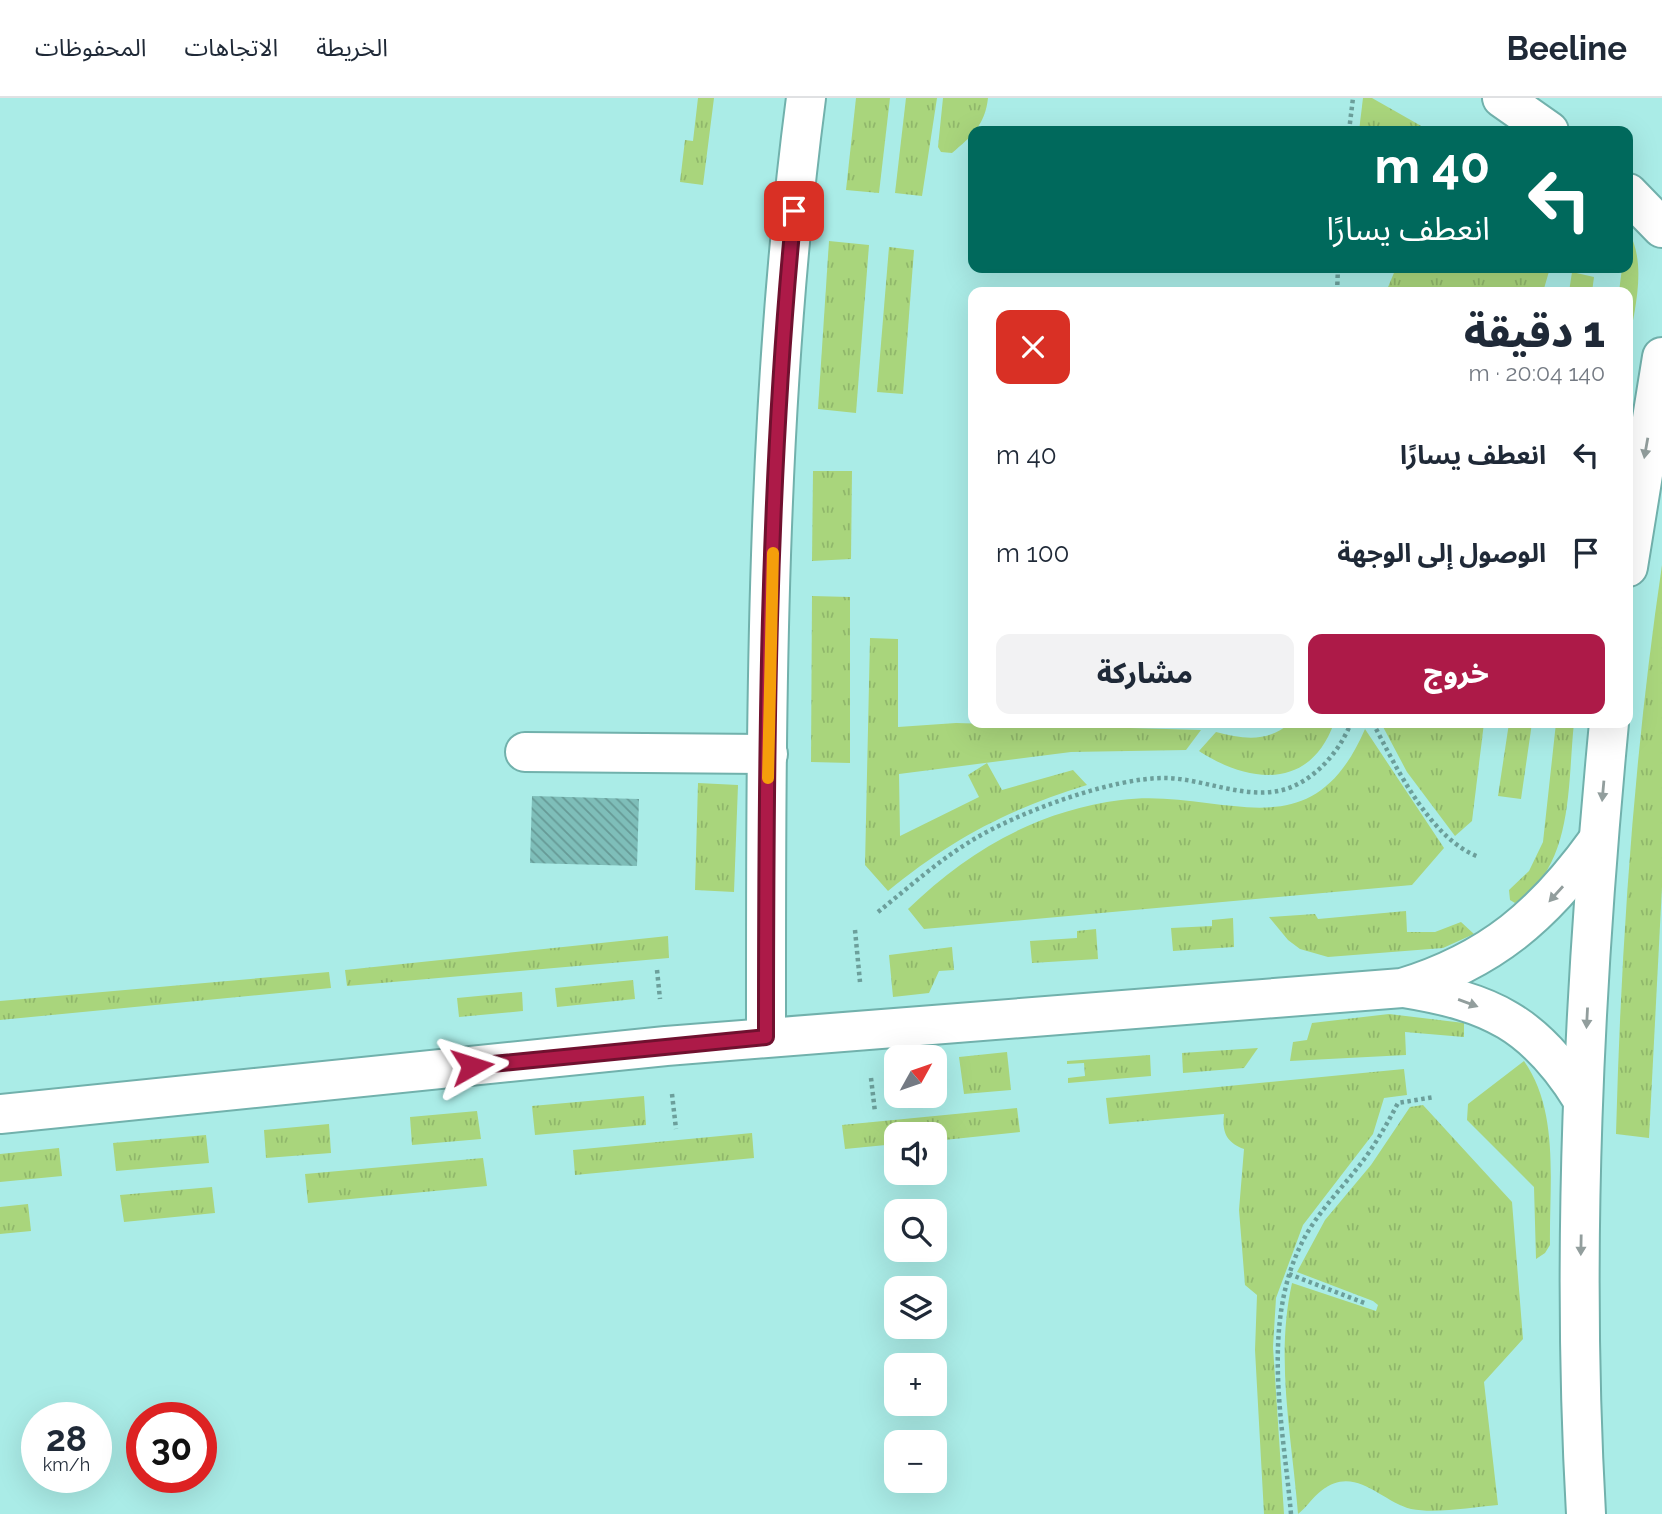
<!DOCTYPE html>
<html lang="ar">
<head>
<meta charset="utf-8">
<style>
	:root { --surface:#fff; --page:#f2f2f3; --text:#1f2937; --muted:#747a83; --line:#e0e1e3; --accent:#ad1a48 }
	body { margin:0; font-family:Raleway,"Noto Sans Arabic",sans-serif; background:var(--page); color:var(--text); direction:rtl; height:100vh; display:flex; flex-direction:column; font-size:26px; white-space:nowrap }
	* { box-sizing:border-box; margin:0 }
	p { font-size:23px; color:var(--muted) }
	.icon { flex:none; width:38px; height:38px; fill:none; stroke:currentColor; stroke-width:2; stroke-linecap:round; stroke-linejoin:round }
	.map { position:relative; flex:1; overflow:hidden; direction:ltr }
	.details { position:absolute; left:968px; top:189px; width:665px; height:441px; display:flex; flex-direction:column; background:var(--surface); border-radius:14px; box-shadow:0 7px 28px #0002; direction:rtl }
	.details>* { flex:none }
	.banner { position:absolute; left:968px; top:28px; width:665px; height:147px; border-radius:14px; box-shadow:0 7px 28px #0002; direction:rtl; background:#00695c; color:#fff; overflow:hidden }
	.needle { width:46px; rotate:50deg }
	.controls { position:absolute; left:884px; top:947px; display:grid; gap:14px }
	.controls a { display:grid; place-items:center; width:63px; height:63px; border-radius:14px; background:var(--surface); box-shadow:0 7px 28px #0002; font-size:35px }
	.speed { position:absolute; left:21px; top:1304px; display:flex; gap:14px; font-size:35px; font-weight:700; text-align:center }
	.speed>* { display:grid; place-content:center; width:91px; height:91px; border-radius:50%; background:var(--surface); box-shadow:0 7px 28px #0002; line-height:1 }
	.speed small { font-size:18px; font-weight:400 }
	.speed .limit { border:10px solid #d22; background:#fff; color:#111 }
	.pin { position:absolute; display:grid; place-items:center; width:60px; height:60px; color:#fff; margin:-30px; border-radius:14px; box-shadow:0 4px 10px #0006 }
	.me { position:absolute; width:77px; margin:-38px; rotate:84deg; stroke-linejoin:round; filter:drop-shadow(0 0 5px #0008) }
	.turn { display:flex; align-items:center; gap:24px; height:147px; padding:0 28px; font-size:32px }
	.turn .icon { width:91px; height:91px; stroke-width:2.5 }
	.turn b { display:block; font-size:49px; line-height:60px }
	.round { display:grid; place-items:center; flex:none; width:74px; height:74px; border-radius:14px; background:var(--page) }
	.summary { display:flex; align-items:center; justify-content:space-between; height:119px; padding:0 28px }
	h1 { font-size:42px; font-weight:800; line-height:52px }
	.button { display:flex; gap:14px; margin-top:auto; padding:14px 28px }
	.button a { flex:1; height:80px; border-radius:14px; background:var(--accent); color:#fff; font-size:28px; font-weight:800; line-height:80px; text-align:center }
	.button a+a { background:var(--page); color:var(--text) }
	ul { padding:0; list-style:none }
	li { display:flex; align-items:center; gap:21px; height:98px; padding:0 28px }
	li div { flex:1 }
	li b { display:block; font-size:26px }
	li em { font-style:normal }
	header { display:flex; align-items:center; gap:42px; box-sizing:border-box; height:98px; padding:0 35px; background:var(--surface); border-bottom:2px solid var(--line) }
	header strong { font-size:33px }
	nav { display:flex; gap:38px; margin-inline-start:auto; font-size:24px }
	.map>svg:first-child { display:block }
	.grass { fill:url(#grass-tufts) }
	.building { fill:url(#building-back-hatch) }
	.lines { fill:none; stroke-linecap:round; stroke-linejoin:round }
	.minor-casing { stroke:#71b1ac; stroke-width:42 }
	.path { stroke:#6c9f9b; stroke-width:4.5; stroke-dasharray:3.5 3.5; stroke-linecap:butt }
	.minor { stroke:#fff; stroke-width:38 }
	.oneway { fill:#929e9d }
	.route-casing { stroke:#70112f; stroke-width:18 }
	.route { stroke:#ad1a48; stroke-width:12 }
	.slow { stroke:#f59e0b; stroke-width:12 }
</style>
</head>
<body>
<header>
<strong>Beeline</strong>
<nav><a>الخريطة</a><a>الاتجاهات</a><a>المحفوظات</a></nav>
</header>
<div class="map">
<svg width="1662" height="1416" viewBox="0 0 1662 1416">
	<defs>
		<pattern id="grass-tufts" width="24" height="20" patternUnits="userSpaceOnUse" patternTransform="scale(1.75)"><rect width="24" height="20" fill="#a9d57c"/><path d="M3 7l-1-3M5 7V3M7 7l1-3M15 17l-1-3M17 17v-4M19 17l1-3" fill="none" stroke="#90b76b"/></pattern>
		<pattern id="building-back-hatch" width="6" height="6" patternUnits="userSpaceOnUse" patternTransform="scale(1.75)"><rect width="6" height="6" fill="#7ebeb9"/><path d="M-1 5l2 2M0 0l6 6M5-1l2 2" fill="none" stroke="#669a96"/></pattern>
	</defs>
	<rect width="100%" height="100%" fill="#aaece7"/>
	<g class="grass">
		<path d="M698,0H714L703,87L680,84L685,42L693,43Z"/>
		<path d="M856,0H890L879,95L846,92Z"/>
		<path d="M906,0H937L922,98L895,95Z"/>
		<path d="M943,0H988C985,27 972,38 952,55L941,54L938,49Z"/>
		<path d="M1363,0H1372L1430,33H1359Z"/>
		<path d="M1628,132C1648,167 1634,213 1628,250V194H1619L1622,170H1628Z"/>
		<path d="M829,143L869,147L856,315L818,311Z"/>
		<path d="M889,149L914,152L903,296L877,294Z"/>
		<path d="M1396,170H1550L1543,194H1386Z"/>
		<path d="M1572,174L1594,179L1592,194H1569Z"/>
		<path d="M813,373H852L851,461L812,463Z"/>
		<path d="M1662,467V789L1649,1040L1616,1036C1621,846 1634,656 1662,467Z"/>
		<path d="M812,498L850,499V665L811,664Z"/>
		<path d="M870,540L898,541V629L956,625L1201,632L1186,652L1071,654L899,676L900,738L979,699L968,677L987,665L1002,692L1073,672L1087,687C1009,711 951,741 888,793L865,767Z"/>
		<path d="M1290,625H1334C1310,692 1250,686 1199,653L1216,634C1243,641 1267,645 1290,625Z"/>
		<path d="M1381,625H1484L1472,723L1455,738L1407,674Z"/>
		<path d="M1509,625H1532L1521,701L1498,698Z"/>
		<path d="M1556,625H1574C1568,679 1573,751 1532,792C1526,797 1522,803 1515,805L1510,802L1509,792L1529,773L1543,744Z"/>
		<path d="M1365,631L1444,750L1412,787L924,831L908,811C968,753 1036,713 1121,702C1222,689 1310,759 1365,631Z"/>
		<path d="M698,685L738,687L734,794L695,792Z"/>
		<path d="M1406,813L1407,834H1435L1461,824L1474,836L1443,850L1328,859L1300,851L1288,842L1269,819L1315,816L1318,821Z"/>
		<path d="M1233,820L1234,849L1173,853L1171,830L1212,828V822Z"/>
		<path d="M1096,831L1098,861L1032,865L1030,843L1077,840V833Z"/>
		<path d="M668,838L669,860L347,888L345,872Z"/>
		<path d="M952,849L954,872L939,873L929,895L893,899L889,857Z"/>
		<path d="M329,874L331,890L0,922V903Z"/>
		<path d="M633,882L635,901L557,909L555,890Z"/>
		<path d="M522,894L523,913L459,919L457,900Z"/>
		<path d="M1389,916L1464,925V939L1405,934L1406,957L1290,963L1293,944L1307,942L1312,925Z"/>
		<path d="M1258,950L1244,970L1183,975L1182,955Z"/>
		<path d="M1007,954L1011,992L964,996L959,959Z"/>
		<path d="M1150,957L1151,978L1068,985V980L1085,978L1084,965L1067,966V963Z"/>
		<path d="M1524,963C1560,1014 1549,1087 1550,1147L1545,1155L1536,1161L1534,1089L1467,1022L1468,1006Z"/>
		<path d="M1404,971L1407,997L1384,1000L1373,1036L1303,1127L1276,1200L1273,1249L1284,1416H1264L1255,1252L1257,1197L1245,1187L1239,1112L1244,1051C1226,1044 1222,1034 1224,1016L1109,1026L1106,1000Z"/>
		<path d="M644,998L646,1027L535,1037L532,1008Z"/>
		<path d="M1423,1007L1512,1104L1523,1241L1484,1284L1498,1407C1472,1409 1437,1416 1411,1411C1380,1403 1355,1366 1321,1393C1313,1399 1306,1410 1298,1416C1292,1339 1275,1261 1292,1185L1376,1213L1378,1207L1373,1203L1297,1174L1325,1122L1371,1067L1410,1009Z"/>
		<path d="M1017,1010L1020,1034L935,1043L934,1036H896V1046L845,1051L842,1027Z"/>
		<path d="M477,1013L481,1041L412,1047L410,1019Z"/>
		<path d="M329,1026L331,1055L266,1060L264,1032Z"/>
		<path d="M752,1035L754,1060L575,1077L573,1052Z"/>
		<path d="M206,1037L209,1065L116,1073L113,1045Z"/>
		<path d="M59,1050L62,1078L0,1084V1056Z"/>
		<path d="M483,1060L487,1088L308,1105L305,1076Z"/>
		<path d="M212,1089L215,1115L124,1124L120,1097Z"/>
		<path d="M28,1106L31,1133L0,1136V1109Z"/>
	</g>
	<path class="building" d="M532,698L639,701L637,768L530,765Z"/>
	<g class="lines">
		<defs>
			<g id="minor">
				<path d="M1502,0L1549,33"/>
				<path d="M1628,95L1662,130"/>
				<path d="M1628,469L1662,259"/>
				<path d="M525,654L768,656"/>
				<path d="M1404,890C1490,904 1535,925 1582,1001"/>
				<path d="M766,939C766,626 765,311 806,0"/>
				<path d="M0,1016L666,948L1402,890C1491,863 1544,817 1598,742"/>
				<path d="M1586,1416C1571,1152 1584,887 1609,625"/>
			</g>
		</defs>
		<use href="#minor" class="minor-casing"/>
		<g class="path">
			<path d="M1349,33L1353,0"/>
			<path d="M1337,194L1338,170"/>
			<path d="M1373,625C1396,669 1430,741 1479,759"/>
			<path d="M878,814C908,790 938,763 971,743C1016,715 1113,679 1166,680C1206,681 1247,703 1286,691C1316,681 1339,654 1351,625"/>
			<path d="M855,832L860,884"/>
			<path d="M657,872L660,901"/>
			<path d="M871,980L875,1014"/>
			<path d="M672,996L676,1031"/>
			<path d="M1289,1176L1367,1206"/>
			<path d="M1291,1416C1283,1325 1259,1221 1306,1137C1322,1109 1346,1086 1365,1060C1378,1042 1388,1024 1398,1005L1434,999"/>
		</g>
		<use href="#minor" class="minor"/>
	</g>
	<defs><path id="oneway-solid" d="M-6-.8H1V-3.2L6.5 0L1 3.2V.8H-6Z" transform="scale(1.75)"/></defs>
	<g class="oneway">
		<use href="#oneway-solid" transform="translate(1646 350) rotate(100)"/>
		<use href="#oneway-solid" transform="translate(1603 693) rotate(95)"/>
		<use href="#oneway-solid" transform="translate(1556 796) rotate(132)"/>
		<use href="#oneway-solid" transform="translate(1468 905) rotate(20)"/>
		<use href="#oneway-solid" transform="translate(1587 920) rotate(93)"/>
		<use href="#oneway-solid" transform="translate(1581 1147) rotate(91)"/>
	</g>
	<g class="lines">
		<defs>
			<path id="route" d="M472,968L766,939C766,663 767,387 794,113"/>
		</defs>
		<use href="#route" class="route-casing"/>
		<use href="#route" class="route"/>
		<path class="slow" d="M768,680L773,455"/>
	</g>
</svg>
<div class="controls">
<a><svg class="needle" viewBox="-14 -14 28 28"><path d="M0-13l5 13h-10z" fill="#e53935"/><path d="M0 13l5-13h-10z" fill="#747a83"/></svg></a>
<a><svg class="icon" aria-label="sound" viewBox="0 0 24 24"><path d="M4 9h4l5-4v14l-5-4H4zM17 9q2 3 0 6"/></svg></a>
<a><svg class="icon" aria-label="search" viewBox="0 0 24 24"><circle cx="10" cy="10" r="6"/><path d="M15 15l6 6"/></svg></a>
<a><svg class="icon" aria-label="layers" viewBox="0 0 24 24"><path d="M12 4l9 5-9 5-9-5zM3 14l9 5 9-5"/></svg></a>
<a>+</a>
<a>−</a>
</div>
<div class="speed"><div>28<small>km/h</small></div><div class="limit">30</div></div>
<div class="pin" style="left:794px;top:113px;background:#d93025"><svg class="icon" aria-label="arrive" viewBox="0 0 24 24"><path d="M6 21V4h12l-3 4 3 4H6"/></svg></div>
<svg class="me" style="left:472px;top:968px" viewBox="-20 -20 40 40"><path d="M0-17L14 15 0 8-14 15z" fill="#ad1a48" stroke="#fff" stroke-width="4"/></svg>
<div class="banner">
<div class="turn"><svg class="icon" aria-label="left" viewBox="0 0 24 24"><path d="M17 20v-9H6M10 6l-5 5 5 5"/></svg><div><b>40 m</b>انعطف يسارًا</div></div>
</div>
<section class="details">
<div class="summary"><div><h1>1 دقيقة</h1><p>140 m · 20:04</p></div><a class="round" style="background:#d93025;color:#fff"><svg class="icon" aria-label="close" viewBox="0 0 24 24"><path d="M6 6l12 12M18 6L6 18"/></svg></a></div>
<ul>
<li><svg class="icon" aria-label="left" viewBox="0 0 24 24"><path d="M17 20v-9H6M10 6l-5 5 5 5"/></svg><div><b>انعطف يسارًا</b></div><em>40 m</em></li>
<li><svg class="icon" aria-label="arrive" viewBox="0 0 24 24"><path d="M6 21V4h12l-3 4 3 4H6"/></svg><div><b>الوصول إلى الوجهة</b></div><em>100 m</em></li>
</ul>
<div class="button"><a>خروج</a><a>مشاركة</a></div>
</section>
</div>
</body>
</html>
